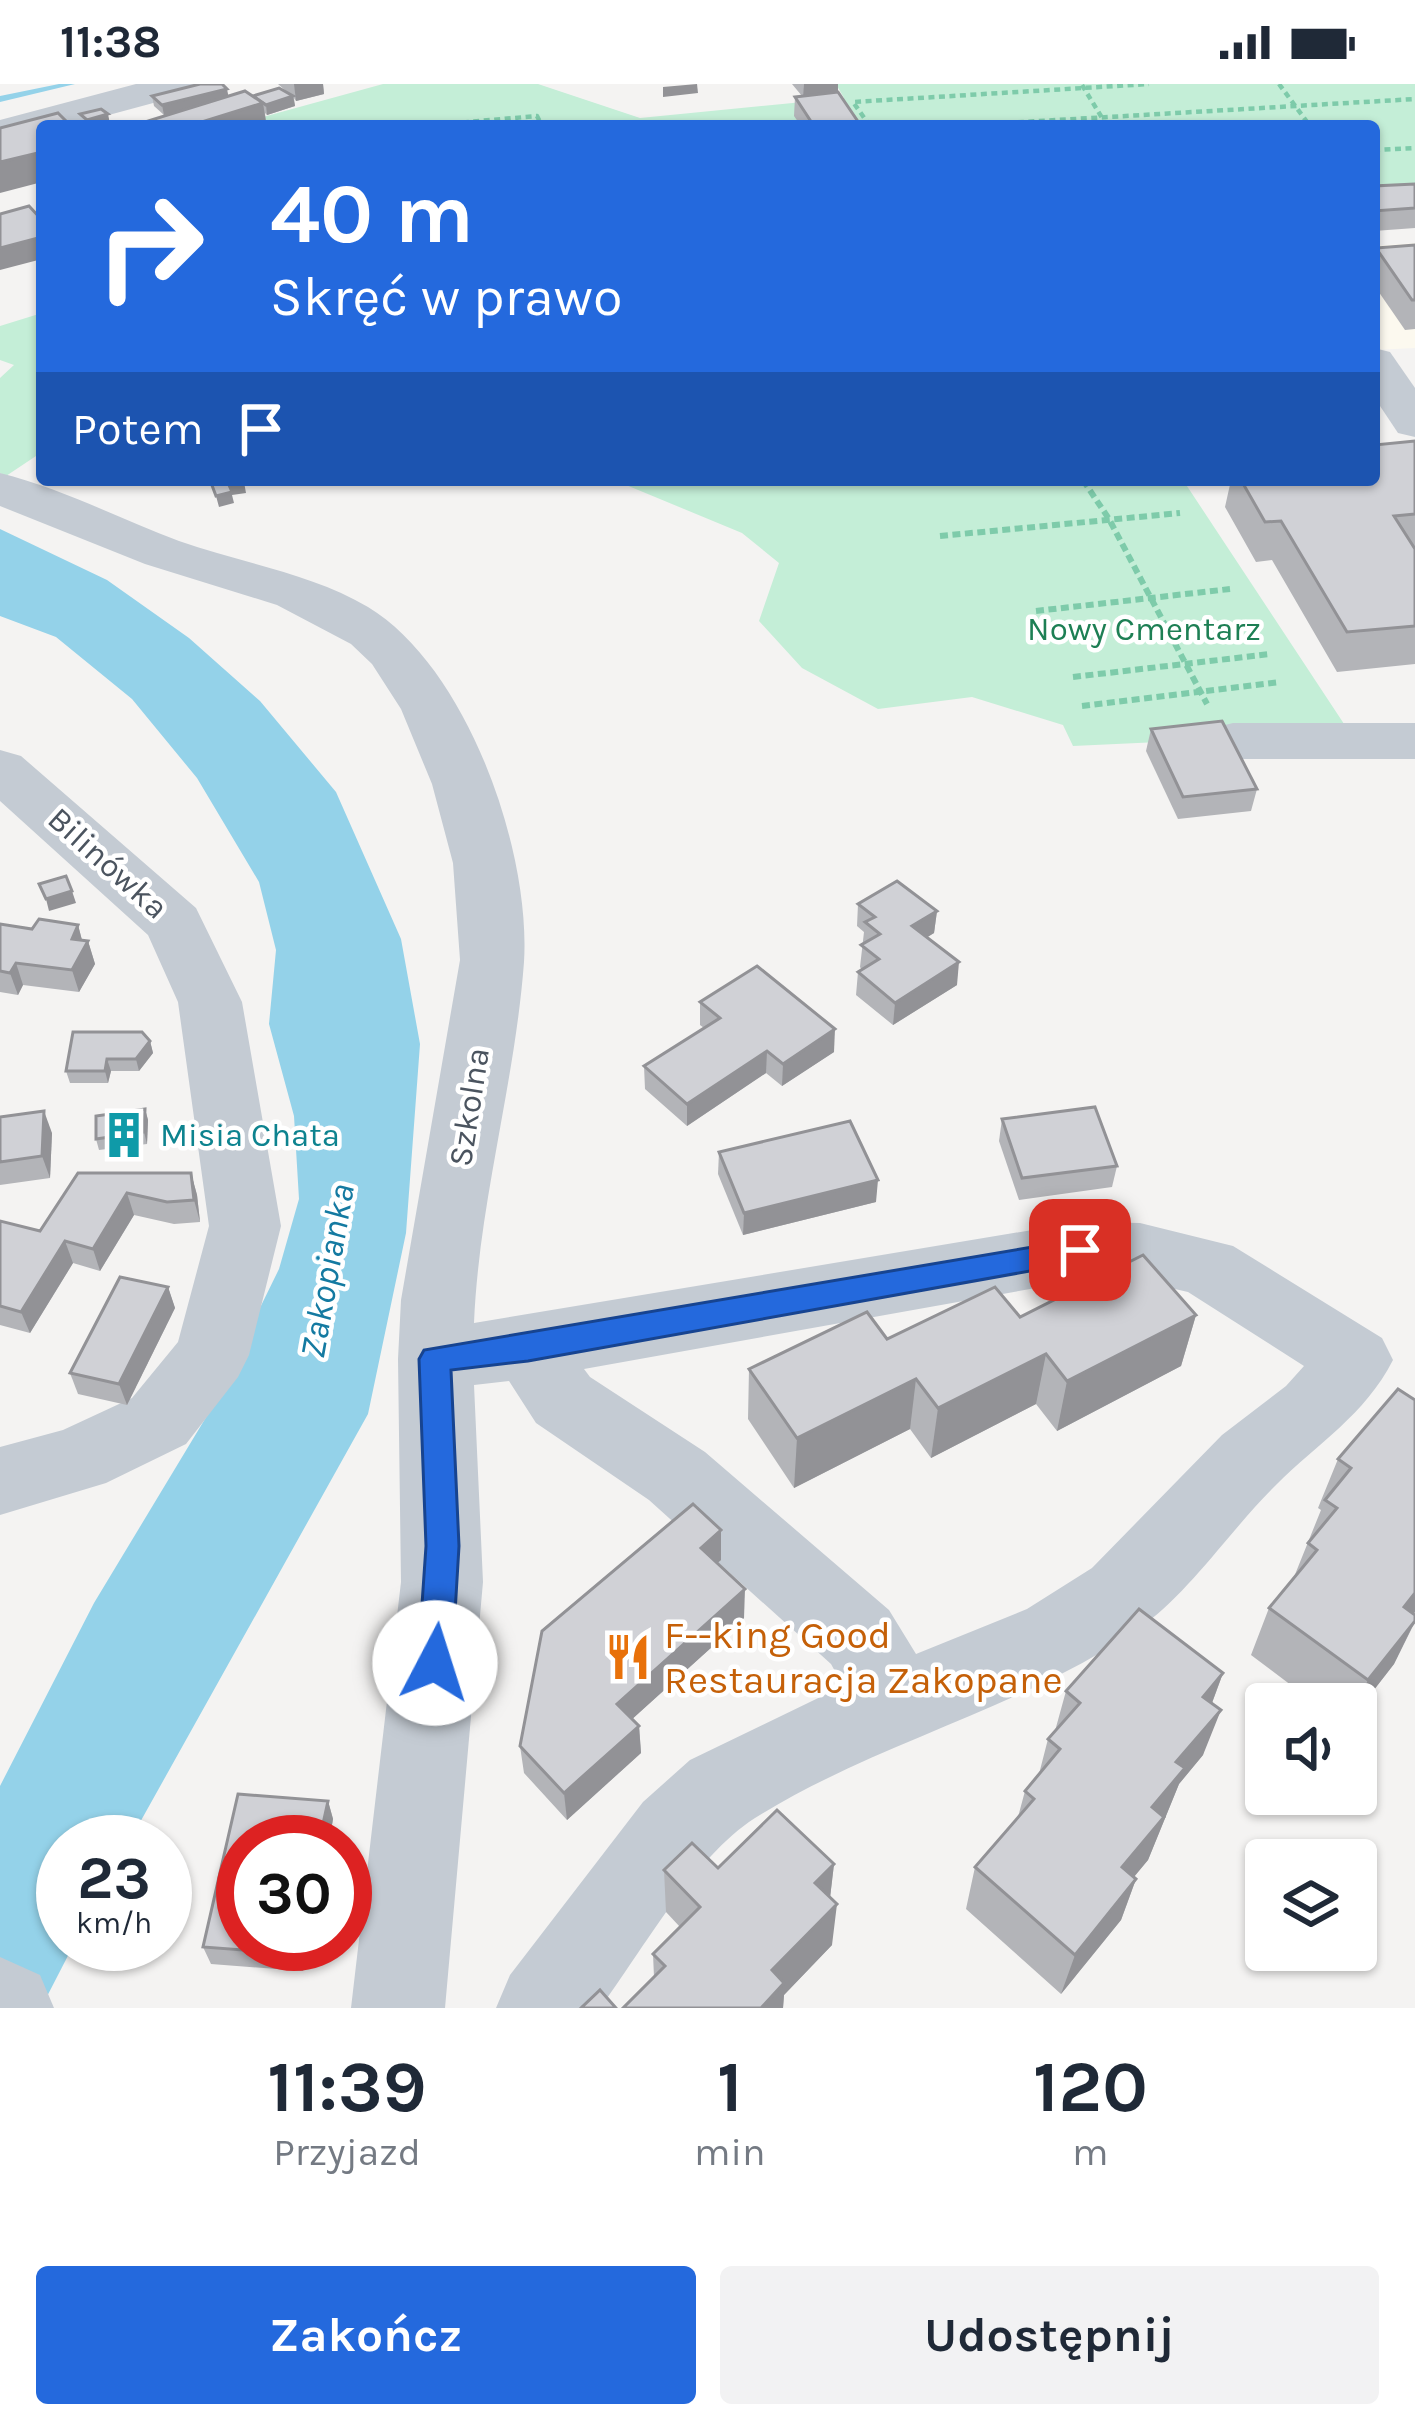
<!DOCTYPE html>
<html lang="pl">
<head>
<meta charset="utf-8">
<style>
	:root { --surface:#fff; --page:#f2f2f3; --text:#1f2937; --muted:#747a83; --accent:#2469dd }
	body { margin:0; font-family:Karla,sans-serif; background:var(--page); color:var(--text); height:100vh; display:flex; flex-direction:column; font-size:45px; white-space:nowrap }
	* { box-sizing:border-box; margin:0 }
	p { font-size:39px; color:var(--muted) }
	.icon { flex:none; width:66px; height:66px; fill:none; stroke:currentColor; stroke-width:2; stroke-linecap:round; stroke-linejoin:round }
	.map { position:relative; height:1924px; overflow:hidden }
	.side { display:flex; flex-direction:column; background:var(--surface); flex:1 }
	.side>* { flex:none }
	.top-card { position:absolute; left:36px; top:36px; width:1344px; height:366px; border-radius:12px; box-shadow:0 3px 9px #0004; background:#2469dd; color:#fff; overflow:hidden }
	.tools { position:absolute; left:1245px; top:1599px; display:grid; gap:24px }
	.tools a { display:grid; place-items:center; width:132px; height:132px; border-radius:12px; background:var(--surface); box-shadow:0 3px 9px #0004; font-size:60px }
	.speed { position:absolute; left:36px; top:1731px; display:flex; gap:24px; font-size:60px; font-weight:700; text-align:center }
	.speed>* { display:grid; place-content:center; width:156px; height:156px; border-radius:50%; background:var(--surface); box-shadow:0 3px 9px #0004; line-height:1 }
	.speed small { font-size:30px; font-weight:400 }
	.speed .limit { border:18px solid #d22; background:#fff; color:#111 }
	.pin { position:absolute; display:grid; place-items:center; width:102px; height:102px; color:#fff; margin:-51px; border-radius:24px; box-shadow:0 6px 18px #0006 }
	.me { position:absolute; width:132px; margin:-66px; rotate:5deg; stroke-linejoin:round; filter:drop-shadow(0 0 9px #0008) }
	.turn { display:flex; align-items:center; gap:42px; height:252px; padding:0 36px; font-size:54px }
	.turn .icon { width:156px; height:156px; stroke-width:2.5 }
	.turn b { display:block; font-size:84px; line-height:102px }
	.then { display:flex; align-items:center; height:114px; padding:0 36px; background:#0003; gap:24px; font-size:45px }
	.eta { display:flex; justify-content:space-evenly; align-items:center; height:204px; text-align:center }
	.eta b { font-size:72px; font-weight:700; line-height:84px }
	.action { display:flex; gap:24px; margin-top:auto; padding:24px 36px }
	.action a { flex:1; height:138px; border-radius:12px; background:var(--accent); color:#fff; font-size:48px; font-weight:700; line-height:138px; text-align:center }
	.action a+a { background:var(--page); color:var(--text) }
	.status { display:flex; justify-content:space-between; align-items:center; height:84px; padding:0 60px; background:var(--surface); direction:ltr }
	.status svg { height:33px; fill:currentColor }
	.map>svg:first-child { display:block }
	.commercial { fill:#fcf9ef }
	.green { fill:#c4eed7 }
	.water { fill:#94d2e9 }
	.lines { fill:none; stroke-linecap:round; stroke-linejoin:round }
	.stream { fill:#94d2e9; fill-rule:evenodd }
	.path-far1 { stroke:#7ecbaa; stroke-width:4.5; stroke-dasharray:6 4.5; stroke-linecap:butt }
	.path { stroke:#7ecbaa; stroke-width:6; stroke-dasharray:8 4.5; stroke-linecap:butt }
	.minor { fill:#c4cbd3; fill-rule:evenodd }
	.wall { fill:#b3b4b8 }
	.shaded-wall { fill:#929296 }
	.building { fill:#d0d1d6; stroke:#929296; stroke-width:3 }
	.route { fill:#2469dd; stroke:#174490; stroke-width:3 }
	.labels { text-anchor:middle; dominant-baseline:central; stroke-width:9; stroke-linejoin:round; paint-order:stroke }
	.park-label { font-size:33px; fill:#1d7f54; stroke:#fff }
	.street-label { font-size:33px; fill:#4b545f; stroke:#fff }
	.culture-label { font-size:33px; fill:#0d838f; stroke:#fff; text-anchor:start }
	.water-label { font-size:36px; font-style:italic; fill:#147aa1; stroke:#fff }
	.near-food-label { font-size:39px; fill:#c56008; stroke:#fff; text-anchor:start }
</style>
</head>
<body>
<div class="status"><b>11:38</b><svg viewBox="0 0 49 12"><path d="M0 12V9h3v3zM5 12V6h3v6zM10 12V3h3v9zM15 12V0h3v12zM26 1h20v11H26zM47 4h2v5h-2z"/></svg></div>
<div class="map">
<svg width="1415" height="1924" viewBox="0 0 1415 1924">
	<rect width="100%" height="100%" fill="#f4f3f2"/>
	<path class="commercial" d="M1415,159V264L1374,266V162Z"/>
	<g class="green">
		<path d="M383,0H538L640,34L844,14L836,0H1415V109L1374,111V42H256L266,38L263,33Z"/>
		<path d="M42,229V368L6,392L0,389V294L14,281L0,276V242Z"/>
		<path d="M614,396H1183L1350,649L1073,662L1063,641L972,613L878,625L802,584L759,537L779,479L742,449Z"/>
	</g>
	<path class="water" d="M0,445L107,496L189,554L260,617L336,708L401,855L420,960L406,1149L368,1330L129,1758H63V1860H74L41,1924H0V1702L94,1519L208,1330L279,1185L299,1115L294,1032L269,940L276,866L259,798L197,694L132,615L56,553L0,532Z"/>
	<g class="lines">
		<path class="stream" d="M59,0H75L0,18V12Z"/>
		<g class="path-far1">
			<path d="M1279,0L1310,42"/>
			<path d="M1082,1L1107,42"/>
			<path d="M421,42L537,32L542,42"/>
			<path d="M870,42L853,18L1149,0"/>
			<path d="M955,42L1415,15"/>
			<path d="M1374,66L1415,64"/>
		</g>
		<g class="path">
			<path d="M1083,396L1109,435L1207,620"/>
			<path d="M940,452L1180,429"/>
			<path d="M1036,527L1230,505"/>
			<path d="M1073,593L1270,570"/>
			<path d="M1082,622L1280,598"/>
		</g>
		<g class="minor">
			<path d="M136,0H199L194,8L68,42H42V49L0,60V36Z"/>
			<path d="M1374,264L1390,268L1415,304V353L1398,349L1374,313Z"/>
			<path d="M0,389C61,404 120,435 179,457C241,479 311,489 368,523C467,583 531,766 524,878C515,999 479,1118 474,1239L1080,1138L1140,1139L1233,1162L1382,1254L1393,1276C1365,1331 1318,1359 1276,1401C1233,1443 1192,1505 1145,1540C1027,1624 878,1657 755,1734C694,1773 643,1866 600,1924H496L510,1891L643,1718L690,1676L843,1602L831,1580L649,1416L536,1339L509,1297L474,1301L483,1498L445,1924H351L401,1498L398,1275L401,1216L460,876L453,779L432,700L401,625L372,580L351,560L277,521L145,480L0,422ZM1080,1196L1140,1197L1188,1208L1304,1282L1286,1302L1222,1351L1092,1484L1027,1525L916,1570L889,1526L705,1368L590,1293L584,1285Z"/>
			<path d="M1233,639H1415V675H1233L1213,670L1204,657L1213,644Z"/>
			<path d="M0,666L21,672L196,824L242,918L281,1142L249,1271L238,1293L186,1360L106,1399L0,1431V1363L63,1346L132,1314L178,1258L209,1142L178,918L148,851L0,717Z"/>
			<path d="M0,1873L40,1891L54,1924H0Z"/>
		</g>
	</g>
	<g class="wall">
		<path d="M278,0H323L324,10L296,17L294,14L295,22L267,31L265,29L266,38L253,42H149L148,37L189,25L164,31L154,22L152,12H253L287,8Z"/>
		<path d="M792,0H838V8L861,42H801L794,32L795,13L802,12Z"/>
		<path d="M1415,100V144L1374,147V102Z"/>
		<path d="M1415,161V245L1405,246L1374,201V171L1376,164Z"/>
		<path d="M1415,357V580L1337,588L1272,476L1256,478L1225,423L1231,396H1374Z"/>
		<path d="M1151,645L1257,705L1251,727L1178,735L1146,667Z"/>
		<path d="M858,820L937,827L934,849L927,853L957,901L893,941L856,911L858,888L862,886L860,883L864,848L857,842Z"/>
		<path d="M0,840L32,845L78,841L82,856L88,857L95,880L79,908L23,901L18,911L0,908Z"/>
		<path d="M700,918L834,968L782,1002L766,989L687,1042L645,1005L644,982L704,944L700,941Z"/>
		<path d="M150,957L153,969L139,987H111L108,999H70L66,987Z"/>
		<path d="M145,1025L148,1036L147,1060L99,1066L96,1055Z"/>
		<path d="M0,1033L52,1049L50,1094L0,1101Z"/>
		<path d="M1002,1035L1117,1082L1112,1103L1019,1116L999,1057Z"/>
		<path d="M719,1068L876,1118L743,1151L718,1090Z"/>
		<path d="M78,1089H191L197,1111L200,1138L174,1140L134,1131L100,1187L73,1179L30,1249L0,1241V1137L40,1147Z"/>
		<path d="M168,1203L175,1224L127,1321L78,1310L70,1289Z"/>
		<path d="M1196,1231L1181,1282L1057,1347L1036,1320L931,1374L910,1345L794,1404L748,1335L749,1285L887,1255L1020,1233Z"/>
		<path d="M1415,1316V1528L1413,1530L1415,1538L1394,1580L1356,1629V1620H1316L1251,1571L1269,1524L1294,1493L1321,1426L1318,1424L1338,1375Z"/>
		<path d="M721,1446V1476L717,1479L744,1534L632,1635L639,1642L641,1669L567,1736L524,1689L520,1662Z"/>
		<path d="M1223,1589L1212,1619L1203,1671L1179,1700L1148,1776L1134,1793L1136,1795L1121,1836L1061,1910L966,1825L975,1783L1018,1733L1025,1707L1039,1690L1048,1655L1055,1647L1066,1607Z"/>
		<path d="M238,1710L328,1717L333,1735L329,1758H243V1860H309L303,1887L211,1880L203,1863Z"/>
		<path d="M834,1780L830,1814L832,1861L784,1911L783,1924H623L654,1893L653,1870L680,1843L666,1828L664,1786Z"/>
	</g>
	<g class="shaded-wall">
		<path d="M294,0H323L324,10L296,17Z"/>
		<path d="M697,0L698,9L663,13V3Z"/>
		<path d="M804,0H838V10L803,14Z"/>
		<path d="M227,5L229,15L164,31L162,21Z"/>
		<path d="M293,12L295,22L267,31L266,21Z"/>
		<path d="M263,19L266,38L253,42H189Z"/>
		<path d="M108,30L110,40L88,42L87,36Z"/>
		<path d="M42,68V98L0,109V78Z"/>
		<path d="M42,153V175L0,186V164Z"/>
		<path d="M244,398L246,409L232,411L234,419L219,423L216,412L229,401Z"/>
		<path d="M72,807L76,819L49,827L46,815Z"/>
		<path d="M937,827L934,849L910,864L912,842Z"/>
		<path d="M78,841L84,864L88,857L95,880L79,908L72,886V855Z"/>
		<path d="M959,878L957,901L893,941L895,919Z"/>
		<path d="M16,879L23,901L18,911L10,889Z"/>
		<path d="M835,945L834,968L782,1002L783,980Z"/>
		<path d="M150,957L153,969L139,987L136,975Z"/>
		<path d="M767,967L766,989L687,1042V1020Z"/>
		<path d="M107,975L111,987L108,999L105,987Z"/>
		<path d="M145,1025L148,1036L147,1060L144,1048Z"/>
		<path d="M44,1027L52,1049L50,1094L42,1072Z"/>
		<path d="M191,1089L197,1111L200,1138L194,1116Z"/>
		<path d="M878,1096L876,1118L743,1151L744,1129Z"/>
		<path d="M127,1109L134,1131L100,1187L93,1165Z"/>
		<path d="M65,1157L73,1179L30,1249L21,1228Z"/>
		<path d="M168,1203L175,1224L127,1321L119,1300Z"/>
		<path d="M1196,1231L1181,1282L1057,1347L1067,1297Z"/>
		<path d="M1046,1270L1036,1320L931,1374L938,1324Z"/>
		<path d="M916,1295L910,1345L794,1404L797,1354Z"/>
		<path d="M721,1446V1476L701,1493V1464Z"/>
		<path d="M745,1505L744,1534L619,1647L617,1620Z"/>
		<path d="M1415,1509V1528L1381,1570L1404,1523Z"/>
		<path d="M1415,1537L1394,1580L1356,1629V1621L1368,1596Z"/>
		<path d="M1223,1589L1206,1635L1203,1613Z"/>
		<path d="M1221,1626L1203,1671L1179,1700L1148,1776L1107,1825L1122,1783L1176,1678Z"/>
		<path d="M639,1642L641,1669L567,1736L564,1709Z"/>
		<path d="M328,1717L333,1735L329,1758H319Z"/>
		<path d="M834,1780L829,1822L815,1799Z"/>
		<path d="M1136,1795L1121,1836L1061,1910L1075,1871Z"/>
		<path d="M837,1820L832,1861L784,1911L783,1924H761L772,1886Z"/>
		<path d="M299,1860H309L303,1887L297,1870Z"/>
	</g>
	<g class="building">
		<path d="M200,0H222L227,5L162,21L152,12Z"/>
		<path d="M279,4L293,12L266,21L253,12Z"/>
		<path d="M245,7L263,19L189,42H155L148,37Z"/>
		<path d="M838,8L861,42H814L795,13Z"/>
		<path d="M101,25L108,30L87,36L80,30Z"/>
		<path d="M58,29L71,42H42V68L0,78V44Z"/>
		<path d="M1415,100V124L1374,127V102Z"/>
		<path d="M29,122L42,136V153L0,164V130Z"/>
		<path d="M1415,161V216H1412L1376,164Z"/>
		<path d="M1415,357V430L1394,432L1415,465V542L1347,548L1281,437L1265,438L1241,396H1374V361Z"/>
		<path d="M210,396H243L244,398L229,401L232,408L216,412Z"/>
		<path d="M1222,637L1257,705L1183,713L1151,645Z"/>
		<path d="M66,792L72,807L46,815L39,800Z"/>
		<path d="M897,797L937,827L912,842L959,878L895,919L858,888L879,875L861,861L880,850L865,838L875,833L858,820Z"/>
		<path d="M39,835L78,841L72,855L88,857L72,886L16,879L10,889L0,887V840L32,845Z"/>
		<path d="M757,882L835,945L783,980L767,967L687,1020L644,982L720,934L700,918Z"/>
		<path d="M73,948H142L150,957L136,975H107L105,987H66Z"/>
		<path d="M1095,1023L1117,1082L1022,1094L1002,1035Z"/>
		<path d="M145,1025L144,1048L96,1055V1032Z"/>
		<path d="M44,1027L42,1072L0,1078V1033Z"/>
		<path d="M850,1037L878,1096L744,1129L719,1068Z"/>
		<path d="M78,1089H191L194,1116L167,1118L127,1109L93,1165L65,1157L21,1228L0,1222V1137L40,1147Z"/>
		<path d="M1143,1171L1196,1231L1067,1297L1046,1270L938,1324L916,1295L797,1354L749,1285L867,1228L887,1255L995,1203L1020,1233Z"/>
		<path d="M120,1193L168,1203L119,1300L70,1289Z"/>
		<path d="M1398,1305L1415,1316V1509L1404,1523L1415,1531V1537L1368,1596L1269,1524L1317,1466L1308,1459L1337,1424L1325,1416L1351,1384L1338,1375Z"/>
		<path d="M693,1420L721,1446L701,1464L745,1505L617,1620L639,1642L564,1709L520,1662L542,1547Z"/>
		<path d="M1139,1525L1223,1589L1203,1613L1221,1626L1176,1678L1185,1684L1152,1723L1164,1733L1122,1783L1136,1795L1075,1871L975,1783L1034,1715L1025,1707L1060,1665L1048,1655L1080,1619L1066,1607Z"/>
		<path d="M238,1710L328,1717L319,1758H243V1860H299L297,1870L203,1863Z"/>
		<path d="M777,1726L834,1780L815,1799L837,1820L772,1886L784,1899L761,1924H623L665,1882L653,1870L700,1823L664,1786L692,1759L718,1784Z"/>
		<path d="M600,1906L616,1924H581Z"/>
	</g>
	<path class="route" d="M1080,1155L1090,1158L1095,1166L1090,1175L1080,1178L528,1277L451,1286L459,1462L452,1579L447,1591L435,1595L423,1591L418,1579L426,1462L419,1275L424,1266Z"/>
	<defs>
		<symbol id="building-bare" viewBox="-9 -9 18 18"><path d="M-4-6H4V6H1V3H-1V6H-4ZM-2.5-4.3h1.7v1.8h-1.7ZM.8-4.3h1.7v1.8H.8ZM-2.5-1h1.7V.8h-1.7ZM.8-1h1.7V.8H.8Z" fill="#0f9aa8" stroke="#fff" stroke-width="2.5" paint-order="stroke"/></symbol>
		<symbol id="restaurant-bare" viewBox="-9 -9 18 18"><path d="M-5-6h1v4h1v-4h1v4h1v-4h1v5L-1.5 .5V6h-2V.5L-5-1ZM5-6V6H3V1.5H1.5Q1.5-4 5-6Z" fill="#e8710a" stroke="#fff" stroke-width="2.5" paint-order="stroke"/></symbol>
	</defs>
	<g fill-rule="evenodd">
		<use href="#building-bare" x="91" y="1018" width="66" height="66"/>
		<use href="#restaurant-bare" x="595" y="1540" width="66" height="66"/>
	</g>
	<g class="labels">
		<g class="park-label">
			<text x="1144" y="545">Nowy Cmentarz</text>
		</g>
		<g class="street-label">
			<text transform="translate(108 779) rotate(42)">Bilinówka</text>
			<text transform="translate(469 1023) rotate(-81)">Szkolna</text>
		</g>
		<g class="culture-label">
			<text x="160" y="1051">Misia Chata</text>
		</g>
		<g class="water-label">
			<text transform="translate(327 1187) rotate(-80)">Zakopianka</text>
		</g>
		<g class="near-food-label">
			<text x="664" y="1551">F--king Good<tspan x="664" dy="45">Restauracja Zakopane</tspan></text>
		</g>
	</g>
</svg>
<div class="tools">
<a><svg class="icon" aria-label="sound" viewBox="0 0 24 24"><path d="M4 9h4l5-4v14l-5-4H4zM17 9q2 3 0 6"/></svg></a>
<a><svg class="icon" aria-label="layers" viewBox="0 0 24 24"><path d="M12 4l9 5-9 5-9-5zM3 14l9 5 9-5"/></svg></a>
</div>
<div class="speed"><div>23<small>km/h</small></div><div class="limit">30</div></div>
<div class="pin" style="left:1080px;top:1166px;background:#d93025"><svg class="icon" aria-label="arrive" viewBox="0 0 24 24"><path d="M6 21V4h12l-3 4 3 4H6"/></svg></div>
<svg class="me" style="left:435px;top:1579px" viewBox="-20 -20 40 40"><circle r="19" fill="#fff"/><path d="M0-13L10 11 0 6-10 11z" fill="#2469dd"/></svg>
<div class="top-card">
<div class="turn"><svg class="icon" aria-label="right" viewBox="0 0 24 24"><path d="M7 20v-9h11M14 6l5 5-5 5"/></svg><div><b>40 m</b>Skręć w prawo</div></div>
<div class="then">Potem<svg class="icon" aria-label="arrive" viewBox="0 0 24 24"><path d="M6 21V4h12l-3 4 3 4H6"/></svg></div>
</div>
</div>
<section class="side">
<div class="eta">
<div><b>11:39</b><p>Przyjazd</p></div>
<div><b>1</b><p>min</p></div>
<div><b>120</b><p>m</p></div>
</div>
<div class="action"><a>Zakończ</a><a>Udostępnij</a></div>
</section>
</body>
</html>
